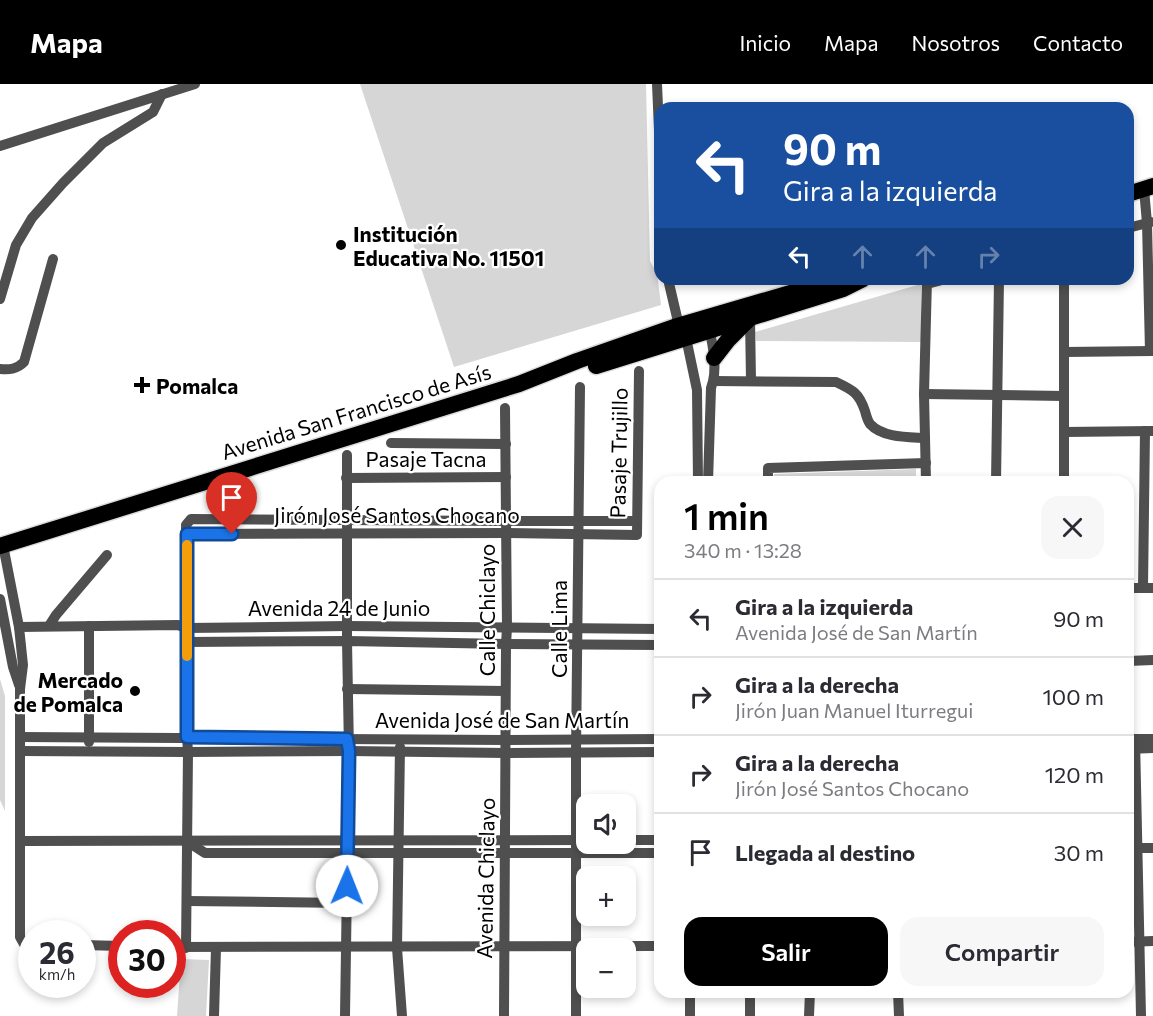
<!DOCTYPE html>
<html lang="es">
<head>
<meta charset="utf-8">
<style>
	:root { --surface:#fff; --page:#f7f7f7; --text:#2b2b33; --muted:#7c7c81; --line:#e1e1e2; --accent:#000 }
	body { margin:0; font-family:Commissioner,sans-serif; background:var(--page); color:var(--text); height:100vh; display:flex; flex-direction:column; font-size:22px; white-space:nowrap }
	* { box-sizing:border-box; margin:0 }
	p { font-size:20px; color:var(--muted) }
	.icon { flex:none; width:33px; height:33px; fill:none; stroke:currentColor; stroke-width:2; stroke-linecap:round; stroke-linejoin:round }
	.map { position:relative; flex:1; overflow:hidden }
	.side { position:absolute; left:654px; top:392px; width:480px; height:522px; display:flex; flex-direction:column; background:var(--surface); border-radius:18px; box-shadow:0 3px 9px #0003 }
	.side>* { flex:none }
	.hud { position:absolute; left:654px; top:18px; width:480px; height:183px; border-radius:18px; box-shadow:0 3px 9px #0003; background:#1a4fa0; color:#fff; overflow:hidden }
	.controls { position:absolute; left:576px; top:710px; display:grid; gap:12px }
	.controls a { display:grid; place-items:center; width:60px; height:60px; border-radius:12px; background:var(--surface); box-shadow:0 3px 9px #0003; font-size:30px }
	.speed { position:absolute; left:18px; top:836px; display:flex; gap:12px; font-size:30px; font-weight:700; text-align:center }
	.speed>* { display:grid; place-content:center; width:78px; height:78px; border-radius:50%; background:var(--surface); box-shadow:0 3px 9px #0003; line-height:1 }
	.speed small { font-size:15px; font-weight:400 }
	.speed .limit { border:9px solid #d22; background:#fff; color:#111 }
	.pin { position:absolute; display:grid; place-items:center; width:51px; height:51px; color:#fff; margin:-62px -26px; border-radius:50% 50% 50% 0; rotate:-45deg; box-shadow:0 0 6px #0007 }
	.pin .icon { rotate:45deg }
	.me { position:absolute; width:66px; margin:-33px; rotate:1deg; stroke-linejoin:round; filter:drop-shadow(0 0 4px #0008) }
	.turn { display:flex; align-items:center; gap:21px; height:126px; padding:0 30px; font-size:27px }
	.turn .icon { width:78px; height:78px; stroke-width:2.5 }
	.turn b { display:block; font-size:42px; line-height:51px }
	.lanes { display:flex; align-items:center; height:57px; padding:0 30px; background:#0003; justify-content:center; gap:30px; direction:ltr }
	.lanes .off { opacity:.35 }
	.round { display:grid; place-items:center; flex:none; width:63px; height:63px; border-radius:18px; background:var(--page) }
	.summary { display:flex; align-items:center; justify-content:space-between; height:102px; padding:0 30px }
	h1 { font-size:36px; font-weight:600; line-height:45px; color:var(--accent) }
	.button { display:flex; gap:12px; margin-top:auto; padding:12px 30px }
	.button a { flex:1; height:69px; border-radius:18px; background:var(--accent); color:#fff; font-size:24px; font-weight:600; line-height:69px; text-align:center }
	.button a+a { background:var(--page); color:var(--text) }
	ul { padding:0; list-style:none }
	li { display:flex; align-items:center; gap:18px; height:78px; padding:0 30px; border-top:2px solid var(--line) }
	li div { flex:1 }
	li b { display:block; font-size:22px }
	li em { font-style:normal }
	header { display:flex; align-items:center; gap:36px; box-sizing:border-box; height:84px; padding:0 30px; background:var(--accent); color:#fff }
	header strong { font-size:28px }
	nav { display:flex; gap:33px; margin-inline-start:auto; font-size:21px }
	.map>svg:first-child { display:block }
	.green { fill:#d6d6d6 }
	.lines { fill:none; stroke-linecap:round; stroke-linejoin:round }
	.trunk-casing { stroke:#dbdbdb; stroke-width:19 }
	.minor { stroke:#4f4f4f; stroke-width:10 }
	.trunk { stroke:#000; stroke-width:16 }
	.route-casing { stroke:#114b97; stroke-width:15 }
	.route { stroke:#1a73e8; stroke-width:10 }
	.slow { stroke:#f59e0b; stroke-width:10 }
	.poi-dot { fill:#000; stroke:#fff; stroke-width:2 }
	.labels { text-anchor:middle; dominant-baseline:central; stroke-width:4.5; stroke-linejoin:round; paint-order:stroke }
	.poi-label { font-size:21px; font-weight:bold; fill:#000; stroke:#fff; text-anchor:start }
	.street-label { font-size:21px; fill:#000; stroke:#fff }
</style>
</head>
<body>
<header>
<strong>Mapa</strong>
<nav><a>Inicio</a><a>Mapa</a><a>Nosotros</a><a>Contacto</a></nav>
</header>
<div class="map">
<svg width="1153" height="932" viewBox="0 0 1153 932">
	<rect width="100%" height="100%" fill="#fff"/>
	<g class="green">
		<path d="M360,0H646L650,177L657,189L661,221L454,283Z"/>
		<path d="M921,200V258L756,257L755,248Z"/>
		<path d="M916,385V397H774V390Z"/>
		<path d="M0,595L5,612V727L0,716Z"/>
		<path d="M181,875L209,876L206,932H177Z"/>
	</g>
	<g class="lines">
		<defs>
			<g id="trunk">
				<path d="M1128,110L1153,102"/>
				<path d="M714,274L728,256L749,235"/>
				<path d="M596,282L843,205L863,195"/>
				<path d="M0,462L519,300L577,277L674,243L838,195"/>
			</g>
		</defs>
		<use href="#trunk" class="trunk-casing"/>
		<g class="minor">
			<path d="M657,0L660,69"/>
			<path d="M0,62L195,0"/>
			<path d="M1144,105L1147,139L1150,267"/>
			<path d="M1128,144L1151,138"/>
			<path d="M668,195L679,242"/>
			<path d="M1064,195V398"/>
			<path d="M927,200L946,195"/>
			<path d="M0,215L16,161L32,134L63,99L103,59L153,28L162,10"/>
			<path d="M750,234L751,297"/>
			<path d="M685,249L697,306L698,398"/>
			<path d="M1064,268L1153,267"/>
			<path d="M0,285C10,286 17,285 24,278L53,175"/>
			<path d="M714,297L836,298C853,306 859,309 865,327C866,331 868,337 870,340C883,354 908,353 925,354"/>
			<path d="M924,310L1064,312"/>
			<path d="M1064,348L1153,347"/>
			<path d="M391,359L506,360"/>
			<path d="M346,394L506,393"/>
			<path d="M708,398L711,304C718,286 713,262 709,243"/>
			<path d="M768,398V384L926,379"/>
			<path d="M926,398L924,310L927,195"/>
			<path d="M996,398L999,195"/>
			<path d="M187,450L506,449L637,451L639,287"/>
			<path d="M3,461L19,543L23,581L20,605V853L24,860H32"/>
			<path d="M1128,504H1153"/>
			<path d="M1143,504L1145,347"/>
			<path d="M0,515L13,583L19,601"/>
			<path d="M49,542L56,531L107,471"/>
			<path d="M89,542V658"/>
			<path d="M19,543L178,541L186,544L347,542L660,545"/>
			<path d="M186,558L347,557L506,560L660,561"/>
			<path d="M1128,577L1153,576"/>
			<path d="M347,605L505,607"/>
			<path d="M20,653L505,656L660,655"/>
			<path d="M1129,655H1153"/>
			<path d="M1135,655L1141,932"/>
			<path d="M400,663L397,864L402,932"/>
			<path d="M1128,665L1153,664"/>
			<path d="M20,667L188,668L349,667L506,669L660,668"/>
			<path d="M626,756H660"/>
			<path d="M20,757L586,756"/>
			<path d="M188,758L205,769H660"/>
			<path d="M1128,764H1153"/>
			<path d="M187,817L347,819"/>
			<path d="M1128,858L1153,857"/>
			<path d="M82,861L122,862"/>
			<path d="M172,863L660,862"/>
			<path d="M186,864L188,668L187,653L186,441L191,435L506,437H637"/>
			<path d="M750,908V932"/>
			<path d="M898,908L899,932"/>
			<path d="M214,932L216,864"/>
			<path d="M345,932L349,667L347,557V371"/>
			<path d="M504,932L506,560L507,544L505,324"/>
			<path d="M576,932V668L580,303"/>
			<path d="M690,932V908"/>
			<path d="M809,932L810,908"/>
		</g>
		<use href="#trunk" class="trunk"/>
	</g>
	<g class="lines">
		<defs>
			<path id="route" d="M232,450H187V653L347,655L349,667L347,802"/>
		</defs>
		<use href="#route" class="route-casing"/>
		<use href="#route" class="route"/>
		<path class="slow" d="M187,572V461"/>
	</g>
	<g class="poi-dot">
		<circle cx="341" cy="161" r="6"/>
		<path d="M139 292h6v6h6v6h-6v6h-6v-6h-6v-6h6z"/>
		<circle cx="135" cy="607" r="6"/>
	</g>
	<g class="labels">
		<g class="poi-label">
			<text x="353" y="149">Institución<tspan x="353" dy="24">Educativa No. 11501</tspan></text>
			<text x="156" y="301">Pomalca</text>
			<text x="123" y="595" text-anchor="end">Mercado<tspan x="123" dy="24">de Pomalca</tspan></text>
		</g>
		<g class="street-label">
			<text transform="translate(356 327) rotate(-17)">Avenida San Francisco de Asís</text>
			<text transform="translate(618 369) rotate(-89)">Pasaje Trujillo</text>
			<text x="426" y="374">Pasaje Tacna</text>
			<text x="397" y="430">Jirón José Santos Chocano</text>
			<text x="339" y="523">Avenida 24 de Junio</text>
			<text transform="translate(486 526) rotate(-90)">Calle Chiclayo</text>
			<text transform="translate(558 545) rotate(-90)">Calle Lima</text>
			<text x="502" y="635">Avenida José de San Martín</text>
			<text transform="translate(485 794) rotate(-89)">Avenida Chiclayo</text>
		</g>
	</g>
</svg>
<div class="controls">
<a><svg class="icon" aria-label="sound" viewBox="0 0 24 24"><path d="M4 9h4l5-4v14l-5-4H4zM17 9q2 3 0 6"/></svg></a>
<a>+</a>
<a>−</a>
</div>
<div class="speed"><div>26<small>km/h</small></div><div class="limit">30</div></div>
<div class="pin" style="left:232px;top:450px;background:#d93025"><svg class="icon" aria-label="arrive" viewBox="0 0 24 24"><path d="M6 21V4h12l-3 4 3 4H6"/></svg></div>
<svg class="me" style="left:347px;top:802px" viewBox="-20 -20 40 40"><circle r="19" fill="#fff"/><path d="M0-13L10 11 0 6-10 11z" fill="#1a73e8"/></svg>
<div class="hud">
<div class="turn"><svg class="icon" aria-label="left" viewBox="0 0 24 24"><path d="M17 20v-9H6M10 6l-5 5 5 5"/></svg><div><b>90 m</b>Gira a la izquierda</div></div>
<div class="lanes"><svg class="icon" aria-label="left" viewBox="0 0 24 24"><path d="M17 20v-9H6M10 6l-5 5 5 5"/></svg><svg class="icon off" aria-label="ahead" viewBox="0 0 24 24"><path d="M12 20V5M6 11l6-6 6 6"/></svg><svg class="icon off" aria-label="ahead" viewBox="0 0 24 24"><path d="M12 20V5M6 11l6-6 6 6"/></svg><svg class="icon off" aria-label="right" viewBox="0 0 24 24"><path d="M7 20v-9h11M14 6l5 5-5 5"/></svg></div>
</div>
<section class="side">
<div class="summary"><div><h1>1 min</h1><p>340 m · 13:28</p></div><a class="round"><svg class="icon" aria-label="close" viewBox="0 0 24 24"><path d="M6 6l12 12M18 6L6 18"/></svg></a></div>
<ul>
<li><svg class="icon" aria-label="left" viewBox="0 0 24 24"><path d="M17 20v-9H6M10 6l-5 5 5 5"/></svg><div><b>Gira a la izquierda</b><p>Avenida José de San Martín</p></div><em>90 m</em></li>
<li><svg class="icon" aria-label="right" viewBox="0 0 24 24"><path d="M7 20v-9h11M14 6l5 5-5 5"/></svg><div><b>Gira a la derecha</b><p>Jirón Juan Manuel Iturregui</p></div><em>100 m</em></li>
<li><svg class="icon" aria-label="right" viewBox="0 0 24 24"><path d="M7 20v-9h11M14 6l5 5-5 5"/></svg><div><b>Gira a la derecha</b><p>Jirón José Santos Chocano</p></div><em>120 m</em></li>
<li><svg class="icon" aria-label="arrive" viewBox="0 0 24 24"><path d="M6 21V4h12l-3 4 3 4H6"/></svg><div><b>Llegada al destino</b></div><em>30 m</em></li>
</ul>
<div class="button"><a>Salir</a><a>Compartir</a></div>
</section>
</div>
</body>
</html>
